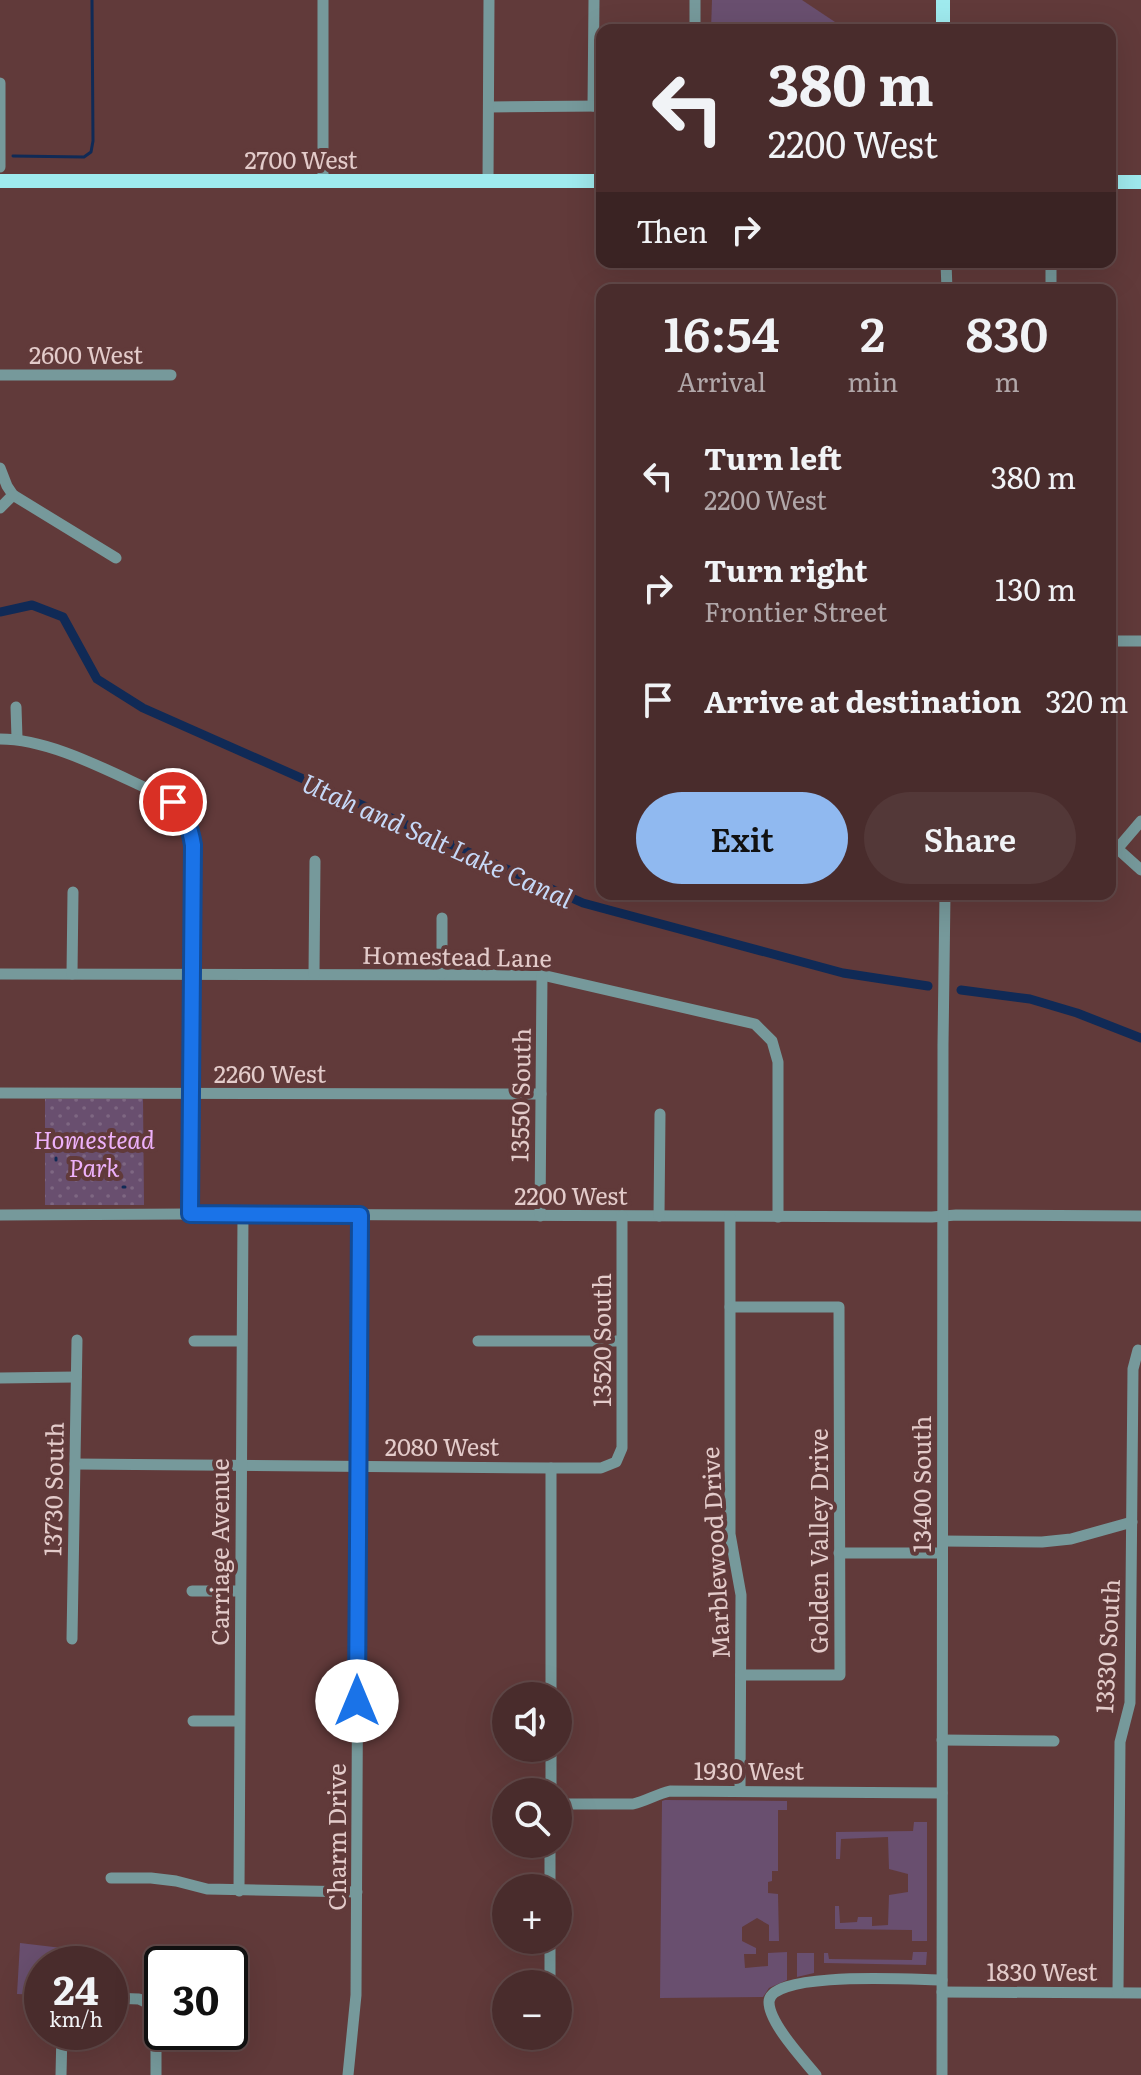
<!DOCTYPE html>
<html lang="en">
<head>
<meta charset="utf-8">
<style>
	:root { --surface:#492c2c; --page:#533838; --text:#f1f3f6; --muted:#b1a7a9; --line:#614848; --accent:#90b9f0 }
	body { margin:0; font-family:Literata,serif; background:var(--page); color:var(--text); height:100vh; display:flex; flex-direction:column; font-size:30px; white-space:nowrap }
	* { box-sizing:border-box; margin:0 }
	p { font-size:26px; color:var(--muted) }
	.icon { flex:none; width:44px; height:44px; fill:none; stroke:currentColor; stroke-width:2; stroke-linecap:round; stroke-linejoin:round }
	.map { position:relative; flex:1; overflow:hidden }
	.side { position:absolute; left:596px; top:284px; width:520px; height:616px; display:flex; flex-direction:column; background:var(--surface); border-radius:16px; box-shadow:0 8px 32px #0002,0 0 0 2px var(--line) }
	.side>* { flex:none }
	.guide { position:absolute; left:596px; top:24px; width:520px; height:244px; border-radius:16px; box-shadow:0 8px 32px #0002,0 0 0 2px var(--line); background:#492c2c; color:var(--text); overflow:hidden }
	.tools { position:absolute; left:492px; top:1682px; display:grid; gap:16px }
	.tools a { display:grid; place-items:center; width:80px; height:80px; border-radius:50%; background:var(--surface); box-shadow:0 8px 32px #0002,0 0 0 2px var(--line); font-size:40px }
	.speed { position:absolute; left:24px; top:1946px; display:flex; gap:16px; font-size:40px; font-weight:700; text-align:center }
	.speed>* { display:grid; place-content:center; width:104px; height:104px; border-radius:50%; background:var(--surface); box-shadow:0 8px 32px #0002,0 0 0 2px var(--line); line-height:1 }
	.speed small { font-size:20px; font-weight:400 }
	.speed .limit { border:4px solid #111; border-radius:12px; background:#fff; color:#111 }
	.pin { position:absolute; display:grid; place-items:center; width:68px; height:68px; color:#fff; margin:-34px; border:4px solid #fff; border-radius:50%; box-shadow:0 2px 8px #0007 }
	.me { position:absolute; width:88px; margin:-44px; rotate:0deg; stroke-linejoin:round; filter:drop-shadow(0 0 6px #0008) }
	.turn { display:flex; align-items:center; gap:28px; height:168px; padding:0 40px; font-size:36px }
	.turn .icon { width:104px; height:104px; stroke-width:2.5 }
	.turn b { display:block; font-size:56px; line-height:68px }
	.then { display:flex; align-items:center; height:76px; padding:0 40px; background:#0003; gap:16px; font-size:30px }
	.eta { display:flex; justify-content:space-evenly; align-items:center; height:136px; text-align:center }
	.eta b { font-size:48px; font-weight:600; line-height:56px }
	.cta { display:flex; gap:16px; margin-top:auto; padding:16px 40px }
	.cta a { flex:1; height:92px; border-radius:48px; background:var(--accent); color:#111; font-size:32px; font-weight:600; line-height:92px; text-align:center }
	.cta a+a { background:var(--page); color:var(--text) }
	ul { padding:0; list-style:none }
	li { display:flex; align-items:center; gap:24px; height:112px; padding:0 40px }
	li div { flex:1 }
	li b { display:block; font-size:30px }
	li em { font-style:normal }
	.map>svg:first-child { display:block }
	.green { fill:#694f6f }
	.park { fill:url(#park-dots) }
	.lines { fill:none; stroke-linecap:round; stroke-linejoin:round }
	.stream { stroke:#102a56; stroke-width:3 }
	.canal { stroke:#102a56; stroke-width:9 }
	.minor { stroke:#76999b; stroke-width:11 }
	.major { stroke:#9feaee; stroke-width:14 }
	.route-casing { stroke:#114b97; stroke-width:20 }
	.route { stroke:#1a73e8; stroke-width:14 }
	.labels { text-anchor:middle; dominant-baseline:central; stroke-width:8; stroke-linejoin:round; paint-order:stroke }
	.street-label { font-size:24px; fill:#e3cbca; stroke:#613a3a }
	.park-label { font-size:24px; font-style:italic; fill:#edb1fa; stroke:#613a3a }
	.water-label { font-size:26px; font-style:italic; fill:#c6d8f7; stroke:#613a3a }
</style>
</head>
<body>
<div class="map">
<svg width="1141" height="2075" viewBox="0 0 1141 2075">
	<defs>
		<pattern id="park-dots" width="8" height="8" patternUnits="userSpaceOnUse" patternTransform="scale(2)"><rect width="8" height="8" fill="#694f6f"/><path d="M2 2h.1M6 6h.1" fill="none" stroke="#7e6782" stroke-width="1.8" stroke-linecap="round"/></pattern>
	</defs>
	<rect width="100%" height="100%" fill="#613a3a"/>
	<g class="green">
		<path d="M712,0H802L847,30H711Z"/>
		<path d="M665,1800L787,1801V1810H778V1871H772V1881L768,1882V1893L778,1894L779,1941H769V1925L757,1918L742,1927V1941L756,1948V1954H744L745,1968L768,1966V1953L787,1952V1980L769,1988L763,1997L660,1998L662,1801Z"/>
		<path d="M914,1822H927V1941H912V1930L835,1929V1906H839L840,1923L857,1922L858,1917H872V1926L888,1925L889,1895L908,1892V1874L889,1869L888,1837L841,1839L840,1859H836V1832L913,1831Z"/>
		<path d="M20,1943L62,1948V1961L42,1964V1995L17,1994Z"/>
		<path d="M913,1952H927L926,1965L824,1963V1953H828L829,1959L912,1960Z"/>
		<path d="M797,1953H814V1973L797,1977Z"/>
	</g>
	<path class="park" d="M45,1099H143L144,1205H45Z"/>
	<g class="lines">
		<g class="stream">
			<path d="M13,156L84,157L91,152L93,141L92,0"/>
			<path d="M56,1158V1160"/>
			<path d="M123,1187H125"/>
		</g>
		<g class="canal">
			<path d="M0,612L32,605L63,617L97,679L143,708L583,903L843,973L928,986"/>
			<path d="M961,990L1030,999L1077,1013L1141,1038"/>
		</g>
		<g class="minor">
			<path d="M323,0V180"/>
			<path d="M695,30V0"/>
			<path d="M0,83V167"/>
			<path d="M593,106L594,0"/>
			<path d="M489,107L602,106"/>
			<path d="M488,182L489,0"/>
			<path d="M946,262L947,290"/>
			<path d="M1051,290V262"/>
			<path d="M0,375H171"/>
			<path d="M0,468L7,486L13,495L116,558"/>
			<path d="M0,508L13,495"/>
			<path d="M1110,641H1141"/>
			<path d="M16,707L17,738"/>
			<path d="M0,739C51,739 110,772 157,793C181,807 189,817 193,845L190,1214"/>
			<path d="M1110,842L1141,870"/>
			<path d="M1118,848L1141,821"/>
			<path d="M0,974L542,975L755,1024L772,1041L778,1062V1217"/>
			<path d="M72,974L73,892"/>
			<path d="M314,974L315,861"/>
			<path d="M442,974V918"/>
			<path d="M0,1093L541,1094"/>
			<path d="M0,1215L190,1214L932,1217L956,1215L1141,1216"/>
			<path d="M540,1216L542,975"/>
			<path d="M659,1216L660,1114"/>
			<path d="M730,1217V1534L741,1595L740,1791"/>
			<path d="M730,1307H839L840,1675H741"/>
			<path d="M194,1341H241"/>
			<path d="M478,1341H621"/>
			<path d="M0,1378L76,1377"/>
			<path d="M75,1464L551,1468H601L616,1462L622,1448V1216"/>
			<path d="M943,1541L1042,1542L1071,1539L1132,1522"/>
			<path d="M839,1553H942"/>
			<path d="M192,1591H240"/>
			<path d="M72,1639L77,1340"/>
			<path d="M551,1696V1468"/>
			<path d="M193,1721H239"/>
			<path d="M942,1740L1054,1741"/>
			<path d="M551,1792V1748"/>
			<path d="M558,1804H633C646,1801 657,1794 670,1791L942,1793"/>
			<path d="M111,1878H151L176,1881L207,1889L357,1892"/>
			<path d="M550,1888V1844"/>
			<path d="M239,1891L243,1214"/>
			<path d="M550,1984V1940"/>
			<path d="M942,1992L1141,1993"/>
			<path d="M1118,1992L1120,1742L1130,1703L1133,1369L1138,1350"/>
			<path d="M110,1998L139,1999L154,2006L162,1999"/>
			<path d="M154,2006L156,2030V2075"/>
			<path d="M61,2075L62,2032"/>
			<path d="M348,2075L356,1995L360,1215"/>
			<path d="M816,2075C803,2059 769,2023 769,2002C769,1970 917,1980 942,1980"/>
			<path d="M942,2075L943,1045L945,894"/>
		</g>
		<g class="major">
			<path d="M943,30V0"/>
			<path d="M0,181H602"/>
			<path d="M1110,182H1141"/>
		</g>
	</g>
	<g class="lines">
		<defs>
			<path id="route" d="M173,802C186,816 190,827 193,845L190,1214L360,1215L357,1701"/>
		</defs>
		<use href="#route" class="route-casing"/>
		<use href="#route" class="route"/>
	</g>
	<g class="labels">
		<g class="street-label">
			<text x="301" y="158">2700 West</text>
			<text x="86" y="353">2600 West</text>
			<text transform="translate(457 955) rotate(1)">Homestead Lane</text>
			<text x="270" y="1072">2260 West</text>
			<text transform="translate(519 1095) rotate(-89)">13550 South</text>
			<text x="571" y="1194">2200 West</text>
			<text transform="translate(600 1340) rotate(-90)">13520 South</text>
			<text x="442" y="1445">2080 West</text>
			<text transform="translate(920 1484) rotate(-90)">13400 South</text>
			<text transform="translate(52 1489) rotate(-89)">13730 South</text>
			<text transform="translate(817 1541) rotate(-90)">Golden Valley Drive</text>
			<text transform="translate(218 1552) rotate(-90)">Carriage Avenue</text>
			<text transform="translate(714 1553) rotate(-93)">Marblewood Drive</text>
			<text transform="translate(1106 1646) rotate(-87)">13330 South</text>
			<text x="749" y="1769">1930 West</text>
			<text transform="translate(335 1837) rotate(-90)">Charm Drive</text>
			<text x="1042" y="1970">1830 West</text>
		</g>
		<g class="park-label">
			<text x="94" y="1138">Homestead<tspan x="94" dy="28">Park</tspan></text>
		</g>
		<g class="water-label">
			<text transform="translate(438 839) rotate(24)">Utah and Salt Lake Canal</text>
		</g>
	</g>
</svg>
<div class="tools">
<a><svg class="icon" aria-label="sound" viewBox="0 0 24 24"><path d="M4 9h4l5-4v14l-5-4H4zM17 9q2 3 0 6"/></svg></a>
<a><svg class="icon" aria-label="search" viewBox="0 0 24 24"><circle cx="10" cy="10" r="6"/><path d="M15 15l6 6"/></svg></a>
<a>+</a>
<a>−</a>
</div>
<div class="speed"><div>24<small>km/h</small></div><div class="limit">30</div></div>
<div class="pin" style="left:173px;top:802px;background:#d93025"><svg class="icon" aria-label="arrive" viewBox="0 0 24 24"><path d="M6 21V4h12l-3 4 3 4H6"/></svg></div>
<svg class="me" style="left:357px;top:1701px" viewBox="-20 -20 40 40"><circle r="19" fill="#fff"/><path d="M0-13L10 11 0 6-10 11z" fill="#1a73e8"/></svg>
<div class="guide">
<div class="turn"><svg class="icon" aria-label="left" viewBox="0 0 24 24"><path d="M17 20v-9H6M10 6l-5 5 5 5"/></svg><div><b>380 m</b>2200 West</div></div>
<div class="then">Then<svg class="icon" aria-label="right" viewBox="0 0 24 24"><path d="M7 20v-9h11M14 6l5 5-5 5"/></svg></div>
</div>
<section class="side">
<div class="eta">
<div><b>16:54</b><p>Arrival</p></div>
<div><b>2</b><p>min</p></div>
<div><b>830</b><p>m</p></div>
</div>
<ul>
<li><svg class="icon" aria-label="left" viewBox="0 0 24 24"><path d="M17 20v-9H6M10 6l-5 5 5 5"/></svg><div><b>Turn left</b><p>2200 West</p></div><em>380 m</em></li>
<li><svg class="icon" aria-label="right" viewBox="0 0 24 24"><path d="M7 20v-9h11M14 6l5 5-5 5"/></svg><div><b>Turn right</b><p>Frontier Street</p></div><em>130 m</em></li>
<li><svg class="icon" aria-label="arrive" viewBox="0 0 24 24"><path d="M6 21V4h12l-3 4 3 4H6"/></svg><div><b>Arrive at destination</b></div><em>320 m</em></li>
</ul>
<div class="cta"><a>Exit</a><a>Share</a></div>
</section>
</div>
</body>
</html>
